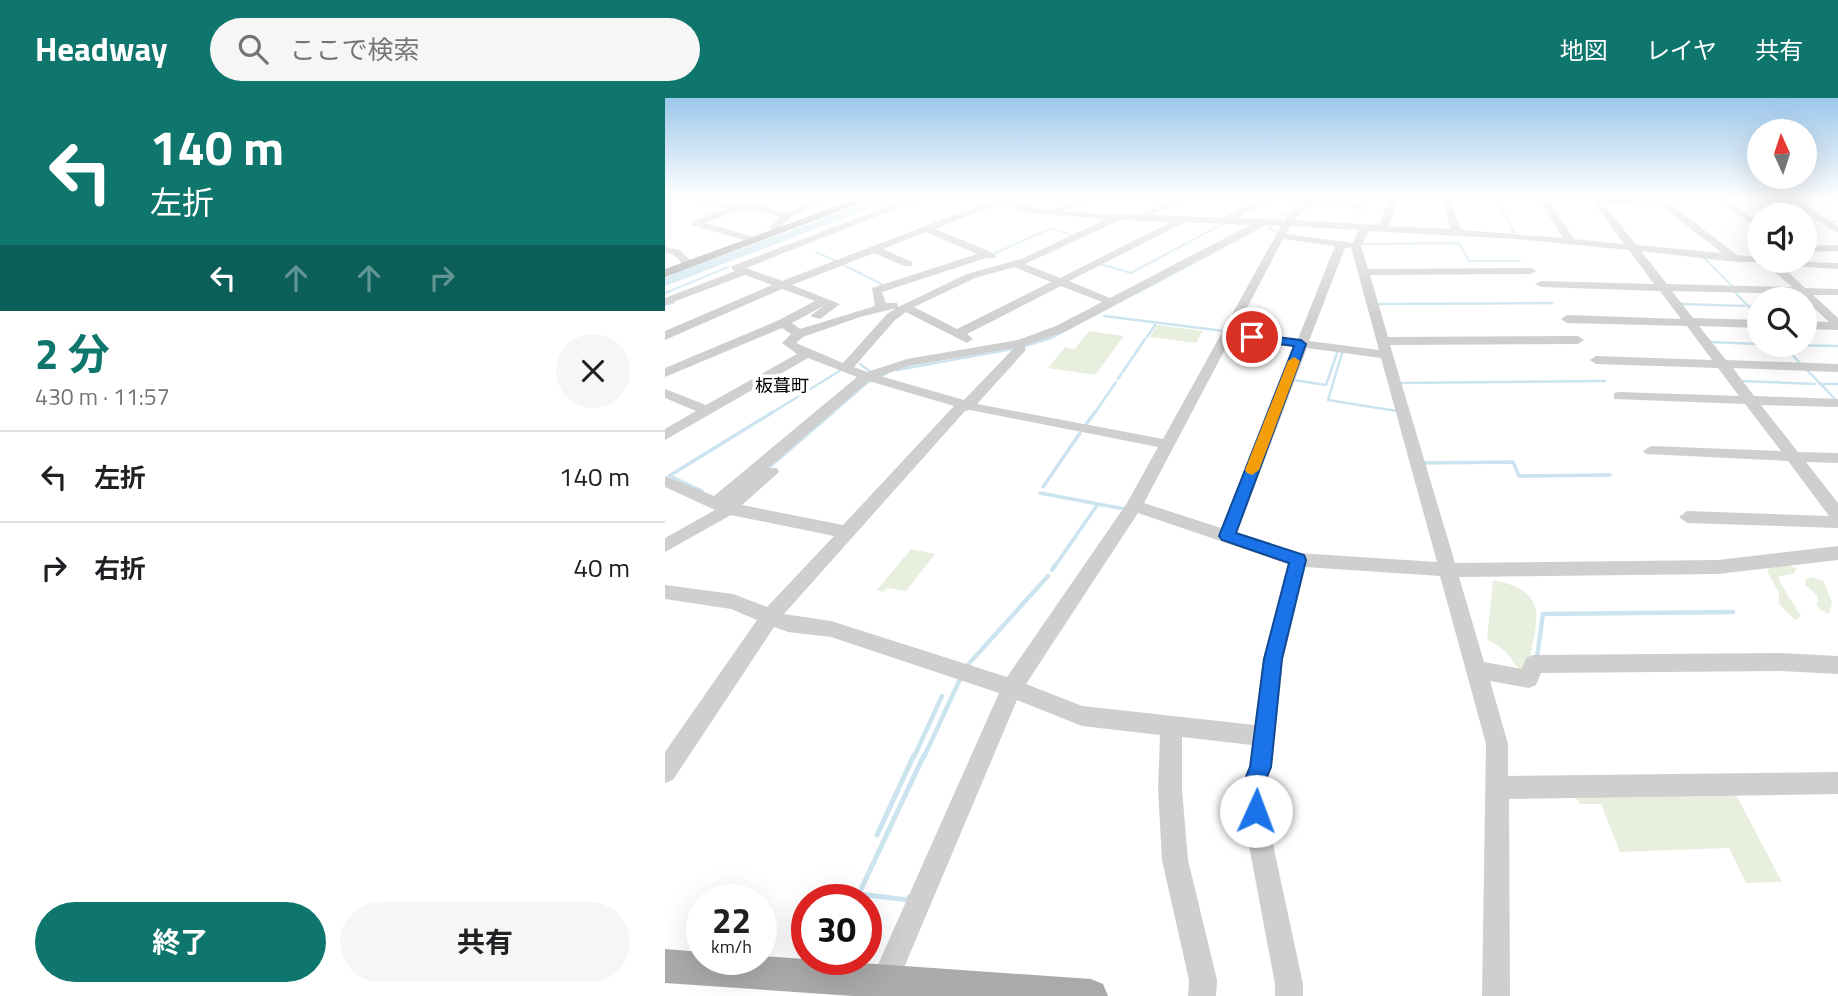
<!DOCTYPE html>
<html lang="ja">
<head>
<meta charset="utf-8">
<style>
	:root { --surface:#fff; --page:#f6f6f6; --text:#202124; --muted:#757577; --line:#e0e0e0; --accent:#0f766e }
	body { margin:0; font-family:"Titillium Web","Noto Sans JP",sans-serif; background:var(--page); color:var(--text); height:100vh; display:flex; flex-direction:column; font-size:26px; white-space:nowrap }
	* { box-sizing:border-box; margin:0 }
	p { font-size:23px; color:var(--muted) }
	.icon { flex:none; width:38px; height:38px; fill:none; stroke:currentColor; stroke-width:2; stroke-linecap:round; stroke-linejoin:round }
	.map { position:relative; flex:1; overflow:hidden }
	.details { display:flex; flex-direction:column; background:var(--surface); width:665px }
	.details>* { flex:none }
	.hud { background:#0f766e; color:#fff; overflow:hidden }
	.needle { width:46px; rotate:357deg }
	.buttons { position:absolute; left:1082px; top:21px; display:grid; gap:14px }
	.buttons a { display:grid; place-items:center; width:70px; height:70px; border-radius:50%; background:var(--surface); box-shadow:0 7px 28px #0002; font-size:35px }
	.speed { position:absolute; left:21px; top:786px; display:flex; gap:14px; font-size:35px; font-weight:700; text-align:center }
	.speed>* { display:grid; place-content:center; width:91px; height:91px; border-radius:50%; background:var(--surface); box-shadow:0 7px 28px #0002; line-height:1 }
	.speed small { font-size:18px; font-weight:400 }
	.speed .limit { border:10px solid #d22; background:#fff; color:#111 }
	.pin { position:absolute; display:grid; place-items:center; width:60px; height:60px; color:#fff; margin:-30px; border:4px solid #fff; border-radius:50%; box-shadow:0 2px 7px #0007 }
	.me { position:absolute; width:77px; margin:-38px; rotate:2deg; stroke-linejoin:round; filter:drop-shadow(0 0 5px #0008) }
	.turn { display:flex; align-items:center; gap:24px; height:147px; padding:0 35px; font-size:32px }
	.turn .icon { width:91px; height:91px; stroke-width:2.5 }
	.turn b { display:block; font-size:49px; line-height:60px }
	.lanes { display:flex; align-items:center; height:66px; padding:0 35px; background:#0003; justify-content:center; gap:35px; direction:ltr }
	.lanes .off { opacity:.35 }
	.round { display:grid; place-items:center; flex:none; width:74px; height:74px; border-radius:37px; background:var(--page) }
	.summary { display:flex; align-items:center; justify-content:space-between; height:119px; padding:0 35px }
	h1 { font-size:42px; font-weight:700; line-height:52px; color:var(--accent) }
	.cta { display:flex; gap:14px; margin-top:auto; padding:14px 35px }
	.cta a { flex:1; height:80px; border-radius:42px; background:var(--accent); color:#fff; font-size:28px; font-weight:700; line-height:80px; text-align:center }
	.cta a+a { background:var(--page); color:var(--text) }
	ul { padding:0; list-style:none }
	li { display:flex; align-items:center; gap:21px; height:91px; padding:0 35px; border-top:2px solid var(--line) }
	li div { flex:1 }
	li b { display:block; font-size:26px }
	li em { font-style:normal }
	header { display:flex; align-items:center; gap:42px; box-sizing:border-box; height:98px; padding:0 35px; background:var(--accent); color:#fff }
	header strong { font-size:33px }
	nav { display:flex; gap:38px; margin-inline-start:auto; font-size:24px }
	.search { width:490px; height:63px; background:var(--page); display:flex; align-items:center; gap:18px; box-sizing:border-box; padding:0 24px; border-radius:38px; color:var(--muted); font-size:26px }
	main { display:flex; flex:1; min-height:0 }
	.map>svg:first-child { display:block }
	.green { fill:#e9efdf }
	.water { fill:#cbe4ef }
	.lines { fill:none; stroke-linecap:round; stroke-linejoin:round }
	.stream-far4 { stroke:#cbe4ef; stroke-width:2 }
	.stream-far3 { stroke:#cbe4ef; stroke-width:2.5 }
	.stream-far2 { stroke:#cbe4ef; stroke-width:3.5 }
	.stream-far1 { stroke:#cbe4ef; stroke-width:4.5 }
	.stream { stroke:#cbe4ef; stroke-width:5 }
	.minor { fill:#cfcfcf; fill-rule:evenodd }
	.major { fill:#aaa; fill-rule:evenodd }
	.route { fill:#1a73e8; stroke:#114b97; stroke-width:2 }
	.slow { fill:#f59e0b }
	.labels { text-anchor:middle; dominant-baseline:central; stroke-width:7; stroke-linejoin:round; paint-order:stroke }
	.far-quarter-label { font-size:18px; fill:#000; stroke:#fff }
</style>
</head>
<body>
<header>
<strong>Headway</strong>
<div class="search"><svg class="icon" aria-label="search" viewBox="0 0 24 24"><circle cx="10" cy="10" r="6"/><path d="M15 15l6 6"/></svg>ここで検索</div>
<nav><a>地図</a><a>レイヤ</a><a>共有</a></nav>
</header>
<main>
<section class="details">
<div class="hud">
<div class="turn"><svg class="icon" aria-label="left" viewBox="0 0 24 24"><path d="M17 20v-9H6M10 6l-5 5 5 5"/></svg><div><b>140 m</b>左折</div></div>
<div class="lanes"><svg class="icon" aria-label="left" viewBox="0 0 24 24"><path d="M17 20v-9H6M10 6l-5 5 5 5"/></svg><svg class="icon off" aria-label="ahead" viewBox="0 0 24 24"><path d="M12 20V5M6 11l6-6 6 6"/></svg><svg class="icon off" aria-label="ahead" viewBox="0 0 24 24"><path d="M12 20V5M6 11l6-6 6 6"/></svg><svg class="icon off" aria-label="right" viewBox="0 0 24 24"><path d="M7 20v-9h11M14 6l5 5-5 5"/></svg></div>
</div>
<div class="summary"><div><h1>2 分</h1><p>430 m · 11:57</p></div><a class="round"><svg class="icon" aria-label="close" viewBox="0 0 24 24"><path d="M6 6l12 12M18 6L6 18"/></svg></a></div>
<ul>
<li><svg class="icon" aria-label="left" viewBox="0 0 24 24"><path d="M17 20v-9H6M10 6l-5 5 5 5"/></svg><div><b>左折</b></div><em>140 m</em></li>
<li><svg class="icon" aria-label="right" viewBox="0 0 24 24"><path d="M7 20v-9h11M14 6l5 5-5 5"/></svg><div><b>右折</b></div><em>40 m</em></li>
</ul>
<div class="cta"><a>終了</a><a>共有</a></div>
</section>
<div class="map">
<svg width="1173" height="898" viewBox="0 0 1173 898">
	<rect width="100%" height="100%" fill="#fff"/>
	<g class="green">
		<path d="M492,227L538,233L531,245L485,239Z"/>
		<path d="M424,233L459,238L430,277L383,270L400,249L410,251Z"/>
		<path d="M246,451L270,456L241,493L222,490L218,494L212,492Z"/>
		<path d="M1121,466L1132,471L1128,476L1114,478V483L1136,518L1130,522L1114,506V495L1102,473L1105,468Z"/>
		<path d="M1146,479L1158,483L1167,504L1164,516L1155,512L1151,504L1154,503L1152,497L1140,487L1141,481Z"/>
		<path d="M828,482C889,494 870,524 863,572L855,573C846,560 837,547 822,542Z"/>
		<path d="M1068,691L1117,784L1081,785L1064,750L955,754L936,706H915L911,700Z"/>
	</g>
	<path class="water" d="M220,98H238L0,188V180L13,174Z"/>
	<g class="lines">
		<g class="stream-far4">
			<path d="M7,98L13,99"/>
			<path d="M829,98L850,136"/>
			<path d="M1080,98L1086,102L1122,101"/>
			<path d="M1122,98L1127,101L1173,100"/>
			<path d="M608,123L629,111"/>
			<path d="M1166,124L1173,123"/>
			<path d="M604,129L612,135"/>
			<path d="M697,146L794,145L804,163H855"/>
			<path d="M151,154L171,163"/>
			<path d="M328,156L387,130L409,138"/>
			<path d="M1039,160L1068,189"/>
			<path d="M1127,163L1153,165"/>
			<path d="M177,166L220,188"/>
			<path d="M435,166L466,175L561,124"/>
			<path d="M0,195L63,169"/>
			<path d="M472,195L602,126"/>
		</g>
		<g class="stream-far3">
			<path d="M1069,193L1094,220"/>
			<path d="M0,195L5,193"/>
			<path d="M712,206L887,205"/>
			<path d="M1016,206L1079,208"/>
			<path d="M0,207L9,204"/>
			<path d="M1083,208H1094"/>
			<path d="M1139,210H1150"/>
			<path d="M439,218L559,233"/>
			<path d="M482,239L490,227"/>
			<path d="M1045,244L1094,246"/>
			<path d="M1118,247L1135,265"/>
			<path d="M1122,247L1173,248"/>
			<path d="M677,255L663,302L732,313"/>
			<path d="M195,266L206,274"/>
			<path d="M1141,271L1171,302"/>
			<path d="M232,272L353,250L386,240L475,193"/>
			<path d="M453,281L480,241"/>
			<path d="M628,282L661,287L672,255"/>
			<path d="M1076,283L1150,286"/>
			<path d="M735,285L940,283"/>
			<path d="M1154,286H1173"/>
			<path d="M105,316L176,272"/>
			<path d="M166,316L203,284L224,274"/>
			<path d="M429,316L451,284"/>
		</g>
		<g class="stream-far2">
			<path d="M419,329L430,314"/>
			<path d="M758,365L848,364L854,378L945,377"/>
			<path d="M102,371L168,314"/>
			<path d="M4,378L108,314"/>
			<path d="M7,379L37,393"/>
			<path d="M378,389L415,335"/>
			<path d="M375,395L433,406"/>
			<path d="M390,468L433,406L460,411"/>
		</g>
		<g class="stream-far1">
			<path d="M387,472L391,466"/>
			<path d="M872,559L878,516L1068,514"/>
			<path d="M300,570L383,478"/>
			<path d="M249,659L277,598"/>
			<path d="M259,659L296,579"/>
		</g>
		<g class="stream">
			<path d="M212,737L249,657"/>
			<path d="M194,796L243,802L244,799"/>
			<path d="M191,802L259,657"/>
		</g>
		<g class="minor">
			<path d="M13,98H29L73,107L89,105L121,115L158,98H170L125,120L115,130L118,133L113,136L104,130L115,119C78,108 75,112 40,125L93,140V144L89,145L27,127V123L62,110Z"/>
			<path d="M250,98H263L81,170L117,183L328,102L322,98H342L344,101C357,106 375,115 388,111C404,108 415,98 431,98L398,114L475,117L515,98H526L487,117L558,120L599,98L636,101V105L633,106L610,99L571,120L619,122C636,98 652,96 678,102C686,104 693,105 700,109L695,112L654,102L628,122L714,127L724,98H733L724,128L786,131L775,98H784L796,132L898,140L872,98H881L909,141L959,146L924,98L987,101L985,98H995L1072,157L1094,159V163L1173,165V171L1116,167L1140,190L1173,191V197H1148L1173,220V232L1139,231V223L1164,224L1134,196L1007,193L1028,220L1094,222V230L1034,228L1061,262L1173,266V274L1068,270L1089,298L1173,301V309L1096,307L1133,354L1173,355V365L1141,364L1173,405V430L1022,425L1014,419L1022,413L1164,418L1123,363L981,356L978,353L986,348L1116,353L1080,306L949,301V295L954,294L1074,298L1053,270L931,266L925,262L931,258L1047,262L1022,228L902,225L896,221L902,217L1016,221L995,193L876,189L870,186L876,183L989,186L964,152L851,141L704,133L696,148L703,171L866,170L871,173L866,176L705,177L723,239L913,238L919,242L913,246L725,247L790,465L1053,462L1173,448V462L1053,476L794,479L819,564L857,571L861,560L868,557L1116,555L1173,558V576L1116,573L876,575L871,587L864,590L825,583L843,646V678L1173,674V696L844,701L845,898H817L821,646L775,478L640,469L618,561L607,669L600,688L606,737L638,886V898H610V886L582,737L576,688L585,669L587,647L517,639V691L523,762L552,882L551,898H523L524,882L497,762L493,691L495,637L417,628L352,602L227,898H199L334,595L166,539L123,534L109,529L8,682L0,685V654L92,522L66,511L0,501V487L68,496L102,509L169,438L66,417L0,454V440L50,412L0,389V378L49,398L192,279L143,260L0,342V331L31,313L0,300V291L41,307L132,256L117,245L126,236L117,230L0,279V270L112,223L150,203L117,191L0,242V233L107,187L80,177L0,207V200L70,173L66,170L67,168ZM336,105L366,115L441,121L359,160L302,176L233,209L232,205H221L217,194L321,160H330L331,158L326,154L270,131ZM939,106L995,107L1057,155L971,147ZM455,122L506,124L395,180L360,166ZM520,124L585,127L445,200L404,183ZM599,127L616,128L498,341L312,306L359,254L361,251L359,248L399,234ZM625,128L694,132L688,145L621,136ZM261,134L312,156L207,190L210,208L135,231L127,225L160,207L145,218L155,221L175,206L127,187L209,155L239,168H247V164L218,151ZM618,141L670,148L633,241L570,233ZM686,149L714,252L644,243L680,150ZM976,153L1071,164H1098L1127,189L1002,186ZM349,169L386,184L292,231L249,209L310,180ZM396,188L437,204L391,228L353,242L242,261L202,274L189,269L230,222L241,214L302,245L308,241L302,236ZM231,210L222,216L178,265L131,245L138,239L195,219ZM566,240L630,249L556,430L479,405ZM349,250L299,302L215,278L244,268ZM642,250L716,260L772,464L633,455L572,435ZM204,283L289,308L178,427L77,407L114,374L112,370H103ZM305,312L493,349L462,405L342,579L166,523L119,516L300,313ZM473,415L623,466L598,561L590,627L417,608L361,586Z"/>
			<path d="M1046,98H1057L1094,123V131Z"/>
			<path d="M1114,98H1125L1173,128V135Z"/>
			<path d="M1173,147V153L1139,154V148Z"/>
			<path d="M0,149L15,152L29,166L20,168L8,156L0,155Z"/>
		</g>
		<g class="major">
			<path d="M199,98H214L0,179V171Z"/>
			<path d="M0,851L37,854V861H96V858L426,881L438,886L443,898H188L0,885Z"/>
		</g>
	</g>
	<linearGradient id="sky" x2="0" y2="1"><stop stop-color="#9cc7eb"/><stop offset="0.44" stop-color="#fff"/><stop offset="1" stop-color="#fff" stop-opacity="0"/></linearGradient>
	<rect width="1173" height="224" fill="url(#sky)"/>
	<path class="route" d="M587,236L636,242L641,246L571,435L639,457L641,462L617,561L606,669L598,688L601,713L598,720L591,724L583,720L577,688L585,669L599,561L624,465L557,442L554,438L629,248L583,242L581,239Z"/>
	<path class="slow" d="M629,259L635,263L594,372L587,377L582,375L580,372L623,263Z"/>
	<g class="labels">
		<g class="far-quarter-label">
			<text x="117" y="287">板葺町</text>
		</g>
	</g>
</svg>
<div class="buttons">
<a><svg class="needle" viewBox="-14 -14 28 28"><path d="M0-13l5 13h-10z" fill="#e53935"/><path d="M0 13l5-13h-10z" fill="#757577"/></svg></a>
<a><svg class="icon" aria-label="sound" viewBox="0 0 24 24"><path d="M4 9h4l5-4v14l-5-4H4zM17 9q2 3 0 6"/></svg></a>
<a><svg class="icon" aria-label="search" viewBox="0 0 24 24"><circle cx="10" cy="10" r="6"/><path d="M15 15l6 6"/></svg></a>
</div>
<div class="speed"><div>22<small>km/h</small></div><div class="limit">30</div></div>
<div class="pin" style="left:587px;top:239px;background:#d93025"><svg class="icon" aria-label="arrive" viewBox="0 0 24 24"><path d="M6 21V4h12l-3 4 3 4H6"/></svg></div>
<svg class="me" style="left:591px;top:713px" viewBox="-20 -20 40 40"><circle r="19" fill="#fff"/><path d="M0-13L10 11 0 6-10 11z" fill="#1a73e8"/></svg>
</div>
</main>
</body>
</html>
